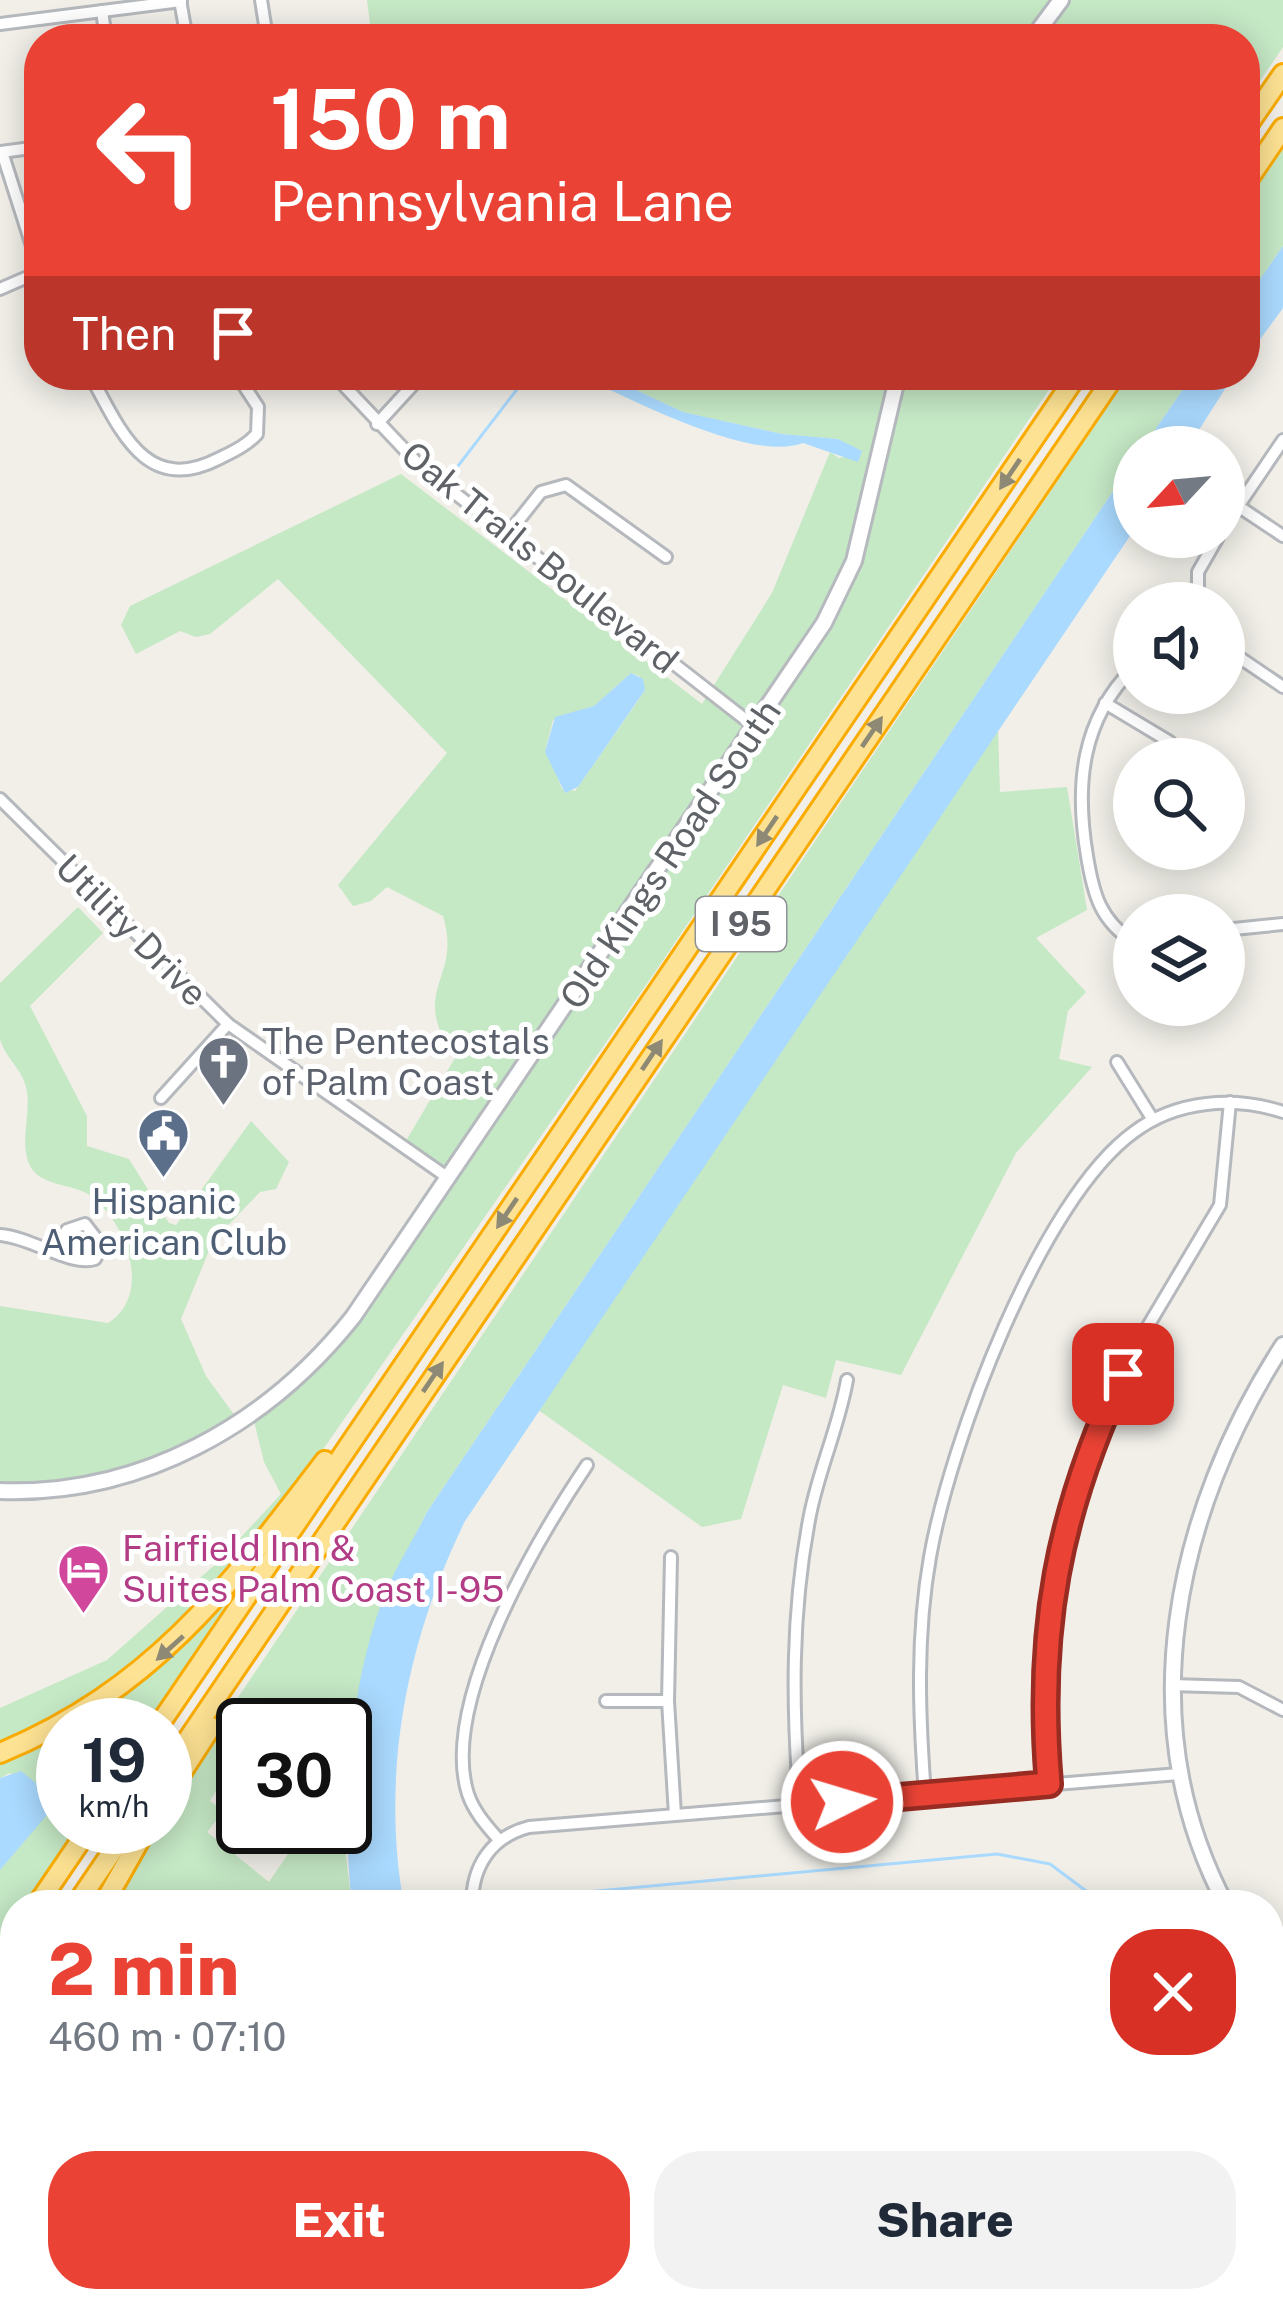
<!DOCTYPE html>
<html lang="en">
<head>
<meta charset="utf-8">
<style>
	:root { --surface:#fff; --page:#f2f2f3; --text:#1f2937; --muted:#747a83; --accent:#ea4335 }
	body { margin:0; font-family:"Public Sans",sans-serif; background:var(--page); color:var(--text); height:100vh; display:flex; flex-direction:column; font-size:45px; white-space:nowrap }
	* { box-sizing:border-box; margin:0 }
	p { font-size:39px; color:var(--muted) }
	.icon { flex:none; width:66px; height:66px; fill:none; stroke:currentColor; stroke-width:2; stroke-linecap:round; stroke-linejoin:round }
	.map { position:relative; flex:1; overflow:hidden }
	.details { position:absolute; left:0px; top:1890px; width:1284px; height:423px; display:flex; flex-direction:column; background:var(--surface); border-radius:48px 48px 0 0; box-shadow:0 6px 30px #0003 }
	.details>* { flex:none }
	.hud { position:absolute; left:24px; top:24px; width:1236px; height:366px; border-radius:48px; box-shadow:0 6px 30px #0003; background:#ea4335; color:#fff; overflow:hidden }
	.needle { width:78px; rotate:244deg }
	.buttons { position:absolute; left:1113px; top:426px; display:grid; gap:24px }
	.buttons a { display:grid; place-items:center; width:132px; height:132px; border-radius:50%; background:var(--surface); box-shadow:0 6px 30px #0003; font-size:60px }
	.speed { position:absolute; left:36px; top:1698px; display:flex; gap:24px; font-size:60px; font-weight:700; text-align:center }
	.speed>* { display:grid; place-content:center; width:156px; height:156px; border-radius:50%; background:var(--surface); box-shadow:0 6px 30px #0003; line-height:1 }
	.speed small { font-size:30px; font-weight:400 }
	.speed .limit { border:6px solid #111; border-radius:18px; background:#fff; color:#111 }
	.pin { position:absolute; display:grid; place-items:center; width:102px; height:102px; color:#fff; margin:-51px; border-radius:24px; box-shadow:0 6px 18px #0006 }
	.me { position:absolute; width:132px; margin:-66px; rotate:85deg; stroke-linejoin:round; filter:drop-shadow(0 0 9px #0008) }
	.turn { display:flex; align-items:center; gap:42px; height:252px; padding:0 48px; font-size:54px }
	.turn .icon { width:156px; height:156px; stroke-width:2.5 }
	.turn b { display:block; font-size:84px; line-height:102px }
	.then { display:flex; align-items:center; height:114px; padding:0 48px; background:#0003; gap:24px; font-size:45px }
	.round { display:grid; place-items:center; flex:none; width:126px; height:126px; border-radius:48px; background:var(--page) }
	.head { display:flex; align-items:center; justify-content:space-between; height:204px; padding:0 48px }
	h1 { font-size:72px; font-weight:800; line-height:90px; color:var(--accent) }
	.primary-button { display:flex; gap:24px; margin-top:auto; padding:24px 48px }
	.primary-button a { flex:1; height:138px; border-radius:48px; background:var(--accent); color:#fff; font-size:48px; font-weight:800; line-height:138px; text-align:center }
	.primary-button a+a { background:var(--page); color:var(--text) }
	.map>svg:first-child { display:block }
	.green { fill:#c5e8c5; fill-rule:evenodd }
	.water { fill:#aadaff }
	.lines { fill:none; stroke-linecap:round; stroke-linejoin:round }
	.stream { stroke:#aadaff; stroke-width:3 }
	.street-casing { stroke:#b5b8bc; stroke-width:16 }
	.secondary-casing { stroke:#b6babf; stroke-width:20 }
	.highway-casing { stroke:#f9ab00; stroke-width:24 }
	.street { stroke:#fff; stroke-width:10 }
	.secondary { stroke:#fff; stroke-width:14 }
	.highway { stroke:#fde293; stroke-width:18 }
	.oneway { fill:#8e8975 }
	.route-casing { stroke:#982c22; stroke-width:30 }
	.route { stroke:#ea4335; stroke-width:21 }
	.labels { text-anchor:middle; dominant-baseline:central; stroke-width:10; stroke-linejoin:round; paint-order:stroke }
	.shield { fill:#fff; stroke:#8f9295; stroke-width:3 }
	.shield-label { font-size:33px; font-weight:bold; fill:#5f6368 }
	.street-label { font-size:36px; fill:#5f6368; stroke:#fff }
	.worship-label { font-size:36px; fill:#5b616d; stroke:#fff; text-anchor:start }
	.service-label { font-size:36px; fill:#4e5e75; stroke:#fff }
	.hotel-label { font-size:36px; fill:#b23c85; stroke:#fff; text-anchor:start }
</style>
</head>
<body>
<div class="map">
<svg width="1283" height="2312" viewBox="0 0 1283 2312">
	<rect width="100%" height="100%" fill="#f1efe8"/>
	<g class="green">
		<path d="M367,0H1054L1026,39H372Z"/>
		<path d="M1068,0H1283V47L1245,103V39H1039Z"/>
		<path d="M1283,149V246L1245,301V205Z"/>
		<path d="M604,375H892L851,553L827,608L545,1030L438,1178L400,1151L455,1058C407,987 463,981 443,916L387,887L371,901L353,906L338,885L447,753L278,579L210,634L196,637L180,631L136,654L121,625L130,606L401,474L702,704L772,593L830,452L839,458L861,452L838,439L782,434L683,412ZM631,673L639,676L645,690L640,698L575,791L562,789L546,748L553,720L594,706Z"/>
		<path d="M904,375H1059L655,972L276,1517L205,1606L95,1700L0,1747V1708L107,1660L218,1562L281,1494L264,1462L254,1421L315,1370L369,1307L819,644L867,541Z"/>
		<path d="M1129,375H1193L1143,447H1134V460L427,1512L385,1595L362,1681L349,1776L345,1848L352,1905L304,1901L298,1905H108L153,1827H165V1808L237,1699ZM243,1725H345V1827H306L269,1882L207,1832L224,1811L210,1801L243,1748Z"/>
		<path d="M998,729L1000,792L1067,787L1087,910L1036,938L1086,992L1068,1011L1059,1059L1092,1067L1016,1153L901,1375L836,1360L826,1398L783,1385L741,1519L702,1527L537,1409Z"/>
		<path d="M78,907L103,933L30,1006L87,1116V1146L129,1159L169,1223L176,1225L251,1121L289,1162L276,1189L260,1192L213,1241L181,1319L206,1376L235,1416C170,1455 77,1496 0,1482V1306L108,1323C153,1295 127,1223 91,1196C72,1182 37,1188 28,1161C20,1138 32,1111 26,1087C22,1069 4,1056 0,1039C0,1022 0,1000 0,983Z"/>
		<path d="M253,1566L146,1725H69Z"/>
		<path d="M63,1728V1827H77L24,1905H15V1918L0,1940V1870L40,1822L48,1793L10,1773L0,1778V1756Z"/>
		<path d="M15,2017V2298H57V2312H0V2039Z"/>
		<path d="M1269,2243H1283V2312H1212L1225,2298H1269Z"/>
		<path d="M978,2298H1174L1189,2312H979Z"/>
	</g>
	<g class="water">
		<path d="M1283,246V308L1245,360V301Z"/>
		<path d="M578,375H604L683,412L782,434L838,439L862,451L858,462L803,443C750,463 628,397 578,375Z"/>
		<path d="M1193,375H1234L1188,447H1143Z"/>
		<path d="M1134,460V530L465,1521C407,1640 380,1773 404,1905H352C341,1807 348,1688 385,1594C396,1566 414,1539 427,1512Z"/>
		<path d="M631,673L643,679L645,690L578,787L565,793L545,752L555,717L594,706Z"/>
		<path d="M21,1771L48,1793L52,1809L0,1870V1778Z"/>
		<path d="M574,2298H646L661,2312H591Z"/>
	</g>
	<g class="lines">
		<g class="stream">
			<path d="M458,466L528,375"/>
			<path d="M523,1905L565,1894L997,1854L1050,1864L1105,1905"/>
		</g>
		<defs>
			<g id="street">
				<path d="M180,0L187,39"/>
				<path d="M261,0L265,25"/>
				<path d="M102,11L106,39"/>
				<path d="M0,24L181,1"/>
				<path d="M1,152L39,147"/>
				<path d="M2,152L39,268"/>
				<path d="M0,289L39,272"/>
				<path d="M90,375C120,429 145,496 218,459C232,452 246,446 257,434L258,407L237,375"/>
				<path d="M334,375L420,466L755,727"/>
				<path d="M377,424L422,375"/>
				<path d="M1238,506L1283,536"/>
				<path d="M1224,527L1283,440"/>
				<path d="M507,535L541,492L566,485L666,557"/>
				<path d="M1198,603V572L1218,537"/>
				<path d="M1224,647L1283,687"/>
				<path d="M1134,667C1081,720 1075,785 1087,856C1093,893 1100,921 1134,942"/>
				<path d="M1105,703L1170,742"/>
				<path d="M0,799L228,1024L447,1177"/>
				<path d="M1224,930L1283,924"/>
				<path d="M1117,1062L1153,1120"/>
				<path d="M161,1098L228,1024"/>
				<path d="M0,1235C31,1237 71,1267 95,1259L102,1246L85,1224L67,1230L54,1249"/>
				<path d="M671,1557L668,1701L675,1815"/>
				<path d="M1171,1685L1239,1687L1283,1710"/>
				<path d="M606,1701H668"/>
				<path d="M1049,1784L1044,1652L1065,1526L1132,1353L1220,1205L1230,1102"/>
				<path d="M925,1795C919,1714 916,1636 930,1557C950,1443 1040,1200 1134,1132C1177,1100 1234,1096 1283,1112"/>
				<path d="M800,1805C792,1707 791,1612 810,1515C819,1469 839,1426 847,1380"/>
				<path d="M499,1840C487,1826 474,1812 468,1794C439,1703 538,1538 587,1465"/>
				<path d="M472,1905C472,1866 491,1837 529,1827L1179,1774"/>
				<path d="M1269,2072L1283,2058"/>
				<path d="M525,2298L541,2312"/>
				<path d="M744,2298L759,2312"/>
				<path d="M372,2312L380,2298"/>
				<path d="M844,2312L917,2301"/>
			</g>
			<g id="secondary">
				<path d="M1032,39L1061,0"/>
				<path d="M0,1491C141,1496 267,1425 353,1317L824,623L854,561L898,375"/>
				<path d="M1226,1905C1129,1722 1175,1512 1283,1345"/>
				<path d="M1269,1971L1283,1988"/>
			</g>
			<g id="highway">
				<path d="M1245,129L1283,74"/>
				<path d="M1245,184L1283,128"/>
				<path d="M159,1725L1077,375"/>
				<path d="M0,1753C153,1689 228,1588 325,1461"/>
				<path d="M165,1773L1115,375"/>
				<path d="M165,1798L211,1727"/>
				<path d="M37,1905L90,1827"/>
				<path d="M76,1905L129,1827"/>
				<path d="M103,1905L147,1827"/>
				<path d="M0,1960L15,1938"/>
				<path d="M0,2017L15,1995"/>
				<path d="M63,2298V2312"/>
			</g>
		</defs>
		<use href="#street" class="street-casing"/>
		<use href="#secondary" class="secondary-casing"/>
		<use href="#highway" class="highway-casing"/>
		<use href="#street" class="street"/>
		<use href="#secondary" class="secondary"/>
		<use href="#highway" class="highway"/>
	</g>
	<defs><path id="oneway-solid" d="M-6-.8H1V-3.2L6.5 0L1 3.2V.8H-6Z" transform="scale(3)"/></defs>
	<g class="oneway">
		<use href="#oneway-solid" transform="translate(1010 474) rotate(124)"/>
		<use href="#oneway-solid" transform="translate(872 732) rotate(-56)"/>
		<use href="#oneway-solid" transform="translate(767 831) rotate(124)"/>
		<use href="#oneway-solid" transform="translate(652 1055) rotate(-56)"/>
		<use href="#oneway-solid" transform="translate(507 1213) rotate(124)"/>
		<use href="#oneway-solid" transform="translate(433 1377) rotate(-56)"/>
		<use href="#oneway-solid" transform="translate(170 1648) rotate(138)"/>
	</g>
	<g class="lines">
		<defs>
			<path id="route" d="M842,1802L1049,1784C1036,1632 1058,1513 1123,1374"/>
		</defs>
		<use href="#route" class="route-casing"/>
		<use href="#route" class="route"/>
	</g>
	<defs>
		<symbol id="church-pin" viewBox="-11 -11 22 30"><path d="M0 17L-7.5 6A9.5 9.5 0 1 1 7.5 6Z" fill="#6b7280" stroke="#fff"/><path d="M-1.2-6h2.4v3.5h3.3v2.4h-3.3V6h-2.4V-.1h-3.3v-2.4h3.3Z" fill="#fff"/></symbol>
		<symbol id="civic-pin" viewBox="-11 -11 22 30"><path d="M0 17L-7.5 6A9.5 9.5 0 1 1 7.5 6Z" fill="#5c6f8a" stroke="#fff"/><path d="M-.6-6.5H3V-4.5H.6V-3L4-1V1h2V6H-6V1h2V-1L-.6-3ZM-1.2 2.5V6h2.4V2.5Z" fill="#fff"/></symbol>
		<symbol id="hotel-pin" viewBox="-11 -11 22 30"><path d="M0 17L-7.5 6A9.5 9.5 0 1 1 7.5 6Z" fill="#d1479c" stroke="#fff"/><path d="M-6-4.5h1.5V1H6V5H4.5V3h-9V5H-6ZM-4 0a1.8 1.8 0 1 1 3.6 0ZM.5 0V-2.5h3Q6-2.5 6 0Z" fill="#fff"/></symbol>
	</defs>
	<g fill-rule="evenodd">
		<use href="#church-pin" x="194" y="1032" width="59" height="81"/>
		<use href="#civic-pin" x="134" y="1104" width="59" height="81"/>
		<use href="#hotel-pin" x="54" y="1540" width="59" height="81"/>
	</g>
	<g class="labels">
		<rect class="shield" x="696" y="897" width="90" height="54" rx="9"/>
		<g class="shield-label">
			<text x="741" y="924">I 95</text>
		</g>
		<g class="street-label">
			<text transform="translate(540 557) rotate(39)">Oak Trails Boulevard</text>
			<text transform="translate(670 854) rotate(-56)">Old Kings Road South</text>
			<text transform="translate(132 930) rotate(45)">Utility Drive</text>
		</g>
		<g class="worship-label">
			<text x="262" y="1041">The Pentecostals<tspan x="262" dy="41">of Palm Coast</tspan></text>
		</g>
		<g class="service-label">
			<text x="164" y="1201">Hispanic<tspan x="164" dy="41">American Club</tspan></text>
		</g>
		<g class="hotel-label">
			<text x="122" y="1548">Fairfield Inn &amp;<tspan x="122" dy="41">Suites Palm Coast I-95</tspan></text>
		</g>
	</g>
</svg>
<div class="buttons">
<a><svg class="needle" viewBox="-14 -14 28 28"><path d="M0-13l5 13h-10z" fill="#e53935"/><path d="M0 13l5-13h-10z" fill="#747a83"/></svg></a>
<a><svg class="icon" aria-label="sound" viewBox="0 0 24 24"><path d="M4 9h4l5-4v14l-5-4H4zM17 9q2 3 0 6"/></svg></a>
<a><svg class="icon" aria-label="search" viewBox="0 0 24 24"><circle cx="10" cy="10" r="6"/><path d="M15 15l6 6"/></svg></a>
<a><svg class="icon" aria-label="layers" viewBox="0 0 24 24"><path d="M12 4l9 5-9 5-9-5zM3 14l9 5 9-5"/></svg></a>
</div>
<div class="speed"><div>19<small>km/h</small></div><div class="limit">30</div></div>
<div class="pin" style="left:1123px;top:1374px;background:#d93025"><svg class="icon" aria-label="arrive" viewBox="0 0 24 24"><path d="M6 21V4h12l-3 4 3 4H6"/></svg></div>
<svg class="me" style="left:842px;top:1802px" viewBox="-20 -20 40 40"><circle r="17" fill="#ea4335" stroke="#fff" stroke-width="3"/><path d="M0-11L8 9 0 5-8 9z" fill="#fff"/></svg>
<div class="hud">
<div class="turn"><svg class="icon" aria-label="left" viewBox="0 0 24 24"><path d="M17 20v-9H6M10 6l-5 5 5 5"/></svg><div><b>150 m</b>Pennsylvania Lane</div></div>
<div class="then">Then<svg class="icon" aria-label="arrive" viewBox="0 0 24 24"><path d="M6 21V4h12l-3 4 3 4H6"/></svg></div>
</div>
<section class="details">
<div class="head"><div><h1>2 min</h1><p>460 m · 07:10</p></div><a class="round" style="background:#d93025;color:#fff"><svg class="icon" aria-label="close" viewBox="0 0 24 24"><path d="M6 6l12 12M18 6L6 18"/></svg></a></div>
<div class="primary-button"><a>Exit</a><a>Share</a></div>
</section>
</div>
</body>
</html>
